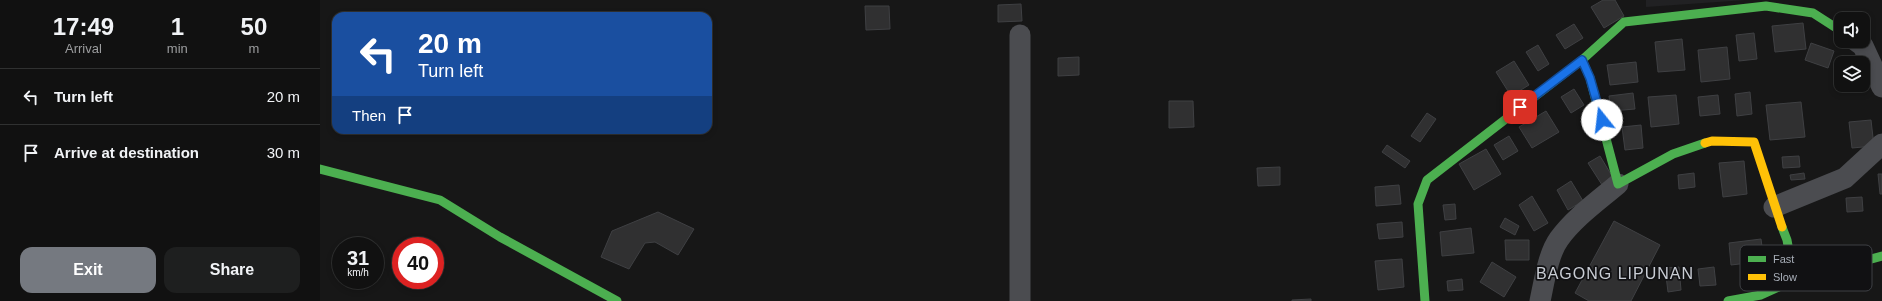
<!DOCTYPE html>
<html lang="en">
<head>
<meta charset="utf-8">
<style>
	:root { --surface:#111; --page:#1e1f1f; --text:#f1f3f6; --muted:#9c9d9f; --line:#303131; --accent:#757980 }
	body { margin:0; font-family:Arial,sans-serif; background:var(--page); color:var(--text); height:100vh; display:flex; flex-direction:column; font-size:15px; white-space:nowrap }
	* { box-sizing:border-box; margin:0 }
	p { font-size:13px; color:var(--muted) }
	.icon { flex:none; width:22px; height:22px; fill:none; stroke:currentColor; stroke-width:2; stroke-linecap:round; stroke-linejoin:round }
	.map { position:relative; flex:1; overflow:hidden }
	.sheet { display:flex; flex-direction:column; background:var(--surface); width:320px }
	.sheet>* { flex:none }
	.guide { position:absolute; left:12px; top:12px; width:380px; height:122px; border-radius:12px; box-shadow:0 2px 6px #0003,0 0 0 1px var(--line); background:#1a4fa0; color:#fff; overflow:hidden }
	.buttons { position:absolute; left:1514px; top:12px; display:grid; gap:8px }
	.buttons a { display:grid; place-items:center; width:36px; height:36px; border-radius:8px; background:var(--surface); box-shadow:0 2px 6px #0003,0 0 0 1px var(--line); font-size:20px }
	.speed { position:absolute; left:12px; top:237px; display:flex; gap:8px; font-size:20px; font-weight:700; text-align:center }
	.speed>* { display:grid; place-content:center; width:52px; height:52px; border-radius:50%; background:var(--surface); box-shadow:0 2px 6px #0003,0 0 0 1px var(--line); line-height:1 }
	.speed small { font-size:10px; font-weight:400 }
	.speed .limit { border:6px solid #d22; background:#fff; color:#111 }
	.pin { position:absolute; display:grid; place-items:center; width:34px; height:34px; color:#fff; margin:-17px; border-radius:8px; box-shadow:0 2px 6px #0006 }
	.me { position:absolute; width:44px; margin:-22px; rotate:344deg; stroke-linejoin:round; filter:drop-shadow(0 0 3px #0008) }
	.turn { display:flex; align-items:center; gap:14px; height:84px; padding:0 20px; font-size:18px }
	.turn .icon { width:52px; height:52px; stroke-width:2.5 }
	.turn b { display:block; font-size:28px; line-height:34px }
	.then { display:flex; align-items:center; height:38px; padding:0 20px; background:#0003; gap:8px; font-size:15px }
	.eta { display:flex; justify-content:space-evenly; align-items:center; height:68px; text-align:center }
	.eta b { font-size:24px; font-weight:600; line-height:28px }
	.button { display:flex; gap:8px; margin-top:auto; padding:8px 20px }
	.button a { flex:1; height:46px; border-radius:12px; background:var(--accent); color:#fff; font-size:16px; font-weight:600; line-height:46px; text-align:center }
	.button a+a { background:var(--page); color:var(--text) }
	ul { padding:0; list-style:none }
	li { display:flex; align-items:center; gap:12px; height:56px; padding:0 20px; border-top:1px solid var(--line) }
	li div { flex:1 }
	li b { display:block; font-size:15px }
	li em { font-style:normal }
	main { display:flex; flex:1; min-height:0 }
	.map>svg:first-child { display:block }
	.built { fill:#212123 }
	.building { fill:#303031; stroke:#3f4043 }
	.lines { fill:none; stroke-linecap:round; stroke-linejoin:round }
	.street { stroke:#4b4c50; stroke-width:21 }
	.fast { stroke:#4caf50; stroke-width:9 }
	.slow { stroke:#ffc107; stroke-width:9 }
	.route-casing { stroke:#114b97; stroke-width:10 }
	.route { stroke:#1a73e8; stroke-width:7 }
	.labels { text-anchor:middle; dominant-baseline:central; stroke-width:3.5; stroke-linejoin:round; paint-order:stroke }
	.quarter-label { font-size:16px; letter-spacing:1px; fill:#c9cdd4; stroke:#111113 }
	.key { fill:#111113; stroke:#3e4045; stroke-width:1 }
	.key-label { font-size:11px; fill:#a8aeb8 }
</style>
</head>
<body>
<main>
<section class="sheet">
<div class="eta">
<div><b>17:49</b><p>Arrival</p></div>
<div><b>1</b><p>min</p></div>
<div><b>50</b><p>m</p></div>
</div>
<ul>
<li><svg class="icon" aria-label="left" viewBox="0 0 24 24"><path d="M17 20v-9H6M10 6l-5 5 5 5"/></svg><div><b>Turn left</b></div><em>20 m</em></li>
<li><svg class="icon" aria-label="arrive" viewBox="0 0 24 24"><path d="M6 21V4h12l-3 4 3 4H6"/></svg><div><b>Arrive at destination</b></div><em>30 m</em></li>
</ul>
<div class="button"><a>Exit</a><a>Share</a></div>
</section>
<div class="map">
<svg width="1562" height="301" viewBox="0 0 1562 301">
	<rect width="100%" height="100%" fill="#171717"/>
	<path class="built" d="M1326,0H1426L1326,7Z"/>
	<g class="building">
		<path d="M1283,0H1295L1304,16L1284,28L1271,7Z"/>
		<path d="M701,4L702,21L678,22V5Z"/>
		<path d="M545,6H569L570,29L546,30Z"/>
		<path d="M1483,23L1486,49L1455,52L1452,26Z"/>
		<path d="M1254,24L1263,38L1245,49L1236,35Z"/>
		<path d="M1434,33L1437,59L1419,61L1416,35Z"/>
		<path d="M1362,39L1365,70L1338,72L1335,42Z"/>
		<path d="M1491,43L1514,51L1508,68L1485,60Z"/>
		<path d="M1218,45L1229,64L1218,71L1206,52Z"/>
		<path d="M1407,47L1410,79L1381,82L1378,50Z"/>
		<path d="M759,57V75L738,76V58Z"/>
		<path d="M1194,61L1209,85L1191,96L1176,72Z"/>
		<path d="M1316,62L1318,82L1290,85L1287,65Z"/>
		<path d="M1521,72V84L1516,76Z"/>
		<path d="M1522,85H1532L1525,90Z"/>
		<path d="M1254,89L1264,105L1251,113L1241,97Z"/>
		<path d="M1430,92L1432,114L1417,116L1415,94Z"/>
		<path d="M1313,93L1315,109L1291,111L1289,96Z"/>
		<path d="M1356,95L1359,124L1331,127L1328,97Z"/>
		<path d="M1398,95L1400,114L1380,116L1378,97Z"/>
		<path d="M849,101H873L874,127L849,128Z"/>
		<path d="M1481,102L1485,137L1450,140L1446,105Z"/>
		<path d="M1226,111L1239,132L1212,148L1199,127Z"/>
		<path d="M1107,113L1116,119L1100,142L1091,136Z"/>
		<path d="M1551,120L1554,146L1532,148L1529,122Z"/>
		<path d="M1321,125L1323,148L1305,150L1302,127Z"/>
		<path d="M1189,136L1198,151L1183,160L1174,145Z"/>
		<path d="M1067,145L1090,161L1085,168L1062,152Z"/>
		<path d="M1166,149L1181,174L1154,190L1139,164Z"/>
		<path d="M1280,156L1295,181L1284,188L1268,163Z"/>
		<path d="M1479,156L1480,167L1463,168L1462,157Z"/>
		<path d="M1424,161L1427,194L1403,197L1399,163Z"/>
		<path d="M960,167V185L938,186L937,168Z"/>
		<path d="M1374,173L1375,187L1359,189L1358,175Z"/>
		<path d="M1484,173L1485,179L1471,180L1470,175Z"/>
		<path d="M1558,174H1562V194H1560Z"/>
		<path d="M1251,181L1263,201L1248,210L1237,190Z"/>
		<path d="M1079,185L1081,204L1056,206L1055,187Z"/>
		<path d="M1212,196L1228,223L1214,231L1199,205Z"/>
		<path d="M1542,197L1543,211L1527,212L1526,198Z"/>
		<path d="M1135,204L1136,219L1125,220L1123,205Z"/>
		<path d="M338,212L374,229L358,255L335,242L325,243L309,269L281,257L292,231Z"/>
		<path d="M1185,218L1199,226L1195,235L1180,227Z"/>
		<path d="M1294,221L1340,245L1311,301H1269L1255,293Z"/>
		<path d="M1082,222L1083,237L1059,239L1057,224Z"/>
		<path d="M1151,228L1154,253L1122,256L1120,232Z"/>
		<path d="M1441,239L1444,261L1411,265L1409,243Z"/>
		<path d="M1185,240H1209V260H1186Z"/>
		<path d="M1082,259L1084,287L1058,290L1055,261Z"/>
		<path d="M1172,262L1196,277L1184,297L1160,282Z"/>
		<path d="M1359,267L1361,290L1348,292L1345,268Z"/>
		<path d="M1394,267L1396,285L1380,286L1378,269Z"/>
		<path d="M1142,279L1143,290L1128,291L1127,281Z"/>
		<path d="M991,299V301H972V300Z"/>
	</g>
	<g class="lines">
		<g class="street">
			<path d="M1536,41L1543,46L1562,87"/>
			<path d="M1454,207L1525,178L1562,144"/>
			<path d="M700,301V35"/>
			<path d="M1220,301C1224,283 1228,254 1239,239C1254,218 1278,201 1298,184"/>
		</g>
		<g class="fast">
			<path d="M1262,60L1304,22L1446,6L1493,13L1521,31"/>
			<path d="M0,169L120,200L180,237L297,301"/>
			<path d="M1462,227L1467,240L1474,280"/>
			<path d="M1105,301L1098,204L1107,180L1262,60L1270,78L1298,184L1353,154L1385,143"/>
			<path d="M1408,301L1441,295L1474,280L1562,256"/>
		</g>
		<path class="slow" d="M1385,143L1392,141L1434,142L1462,227"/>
	</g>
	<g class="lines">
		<defs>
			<path id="route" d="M1200,107L1262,60L1270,78L1282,120"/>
		</defs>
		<use href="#route" class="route-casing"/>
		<use href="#route" class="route"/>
	</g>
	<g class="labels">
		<g class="quarter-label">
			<text x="1295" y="273">BAGONG LIPUNAN</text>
		</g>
	</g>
	<rect x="1420" y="245" width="132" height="46" rx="6" class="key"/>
	<rect x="1428" y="256" width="18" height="6" fill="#4caf50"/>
	<rect x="1428" y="274" width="18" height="6" fill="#ffc107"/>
	<g class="key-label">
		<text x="1453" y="263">Fast</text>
		<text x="1453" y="281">Slow</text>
	</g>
</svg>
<div class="buttons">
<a><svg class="icon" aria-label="sound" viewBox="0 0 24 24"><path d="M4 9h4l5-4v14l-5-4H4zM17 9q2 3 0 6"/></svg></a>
<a><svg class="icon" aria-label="layers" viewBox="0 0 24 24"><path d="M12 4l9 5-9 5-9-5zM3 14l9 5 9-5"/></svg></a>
</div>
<div class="speed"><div>31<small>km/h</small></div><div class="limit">40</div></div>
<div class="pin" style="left:1200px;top:107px;background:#d93025"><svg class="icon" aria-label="arrive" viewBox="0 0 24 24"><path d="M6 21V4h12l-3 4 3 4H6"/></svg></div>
<svg class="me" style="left:1282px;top:120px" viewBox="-20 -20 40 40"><circle r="19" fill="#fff"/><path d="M0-13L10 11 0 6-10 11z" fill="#1a73e8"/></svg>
<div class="guide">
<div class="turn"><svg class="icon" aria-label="left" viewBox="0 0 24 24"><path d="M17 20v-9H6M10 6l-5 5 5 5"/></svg><div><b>20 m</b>Turn left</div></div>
<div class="then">Then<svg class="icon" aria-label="arrive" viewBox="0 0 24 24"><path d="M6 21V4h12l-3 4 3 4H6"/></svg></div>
</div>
</div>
</main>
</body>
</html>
